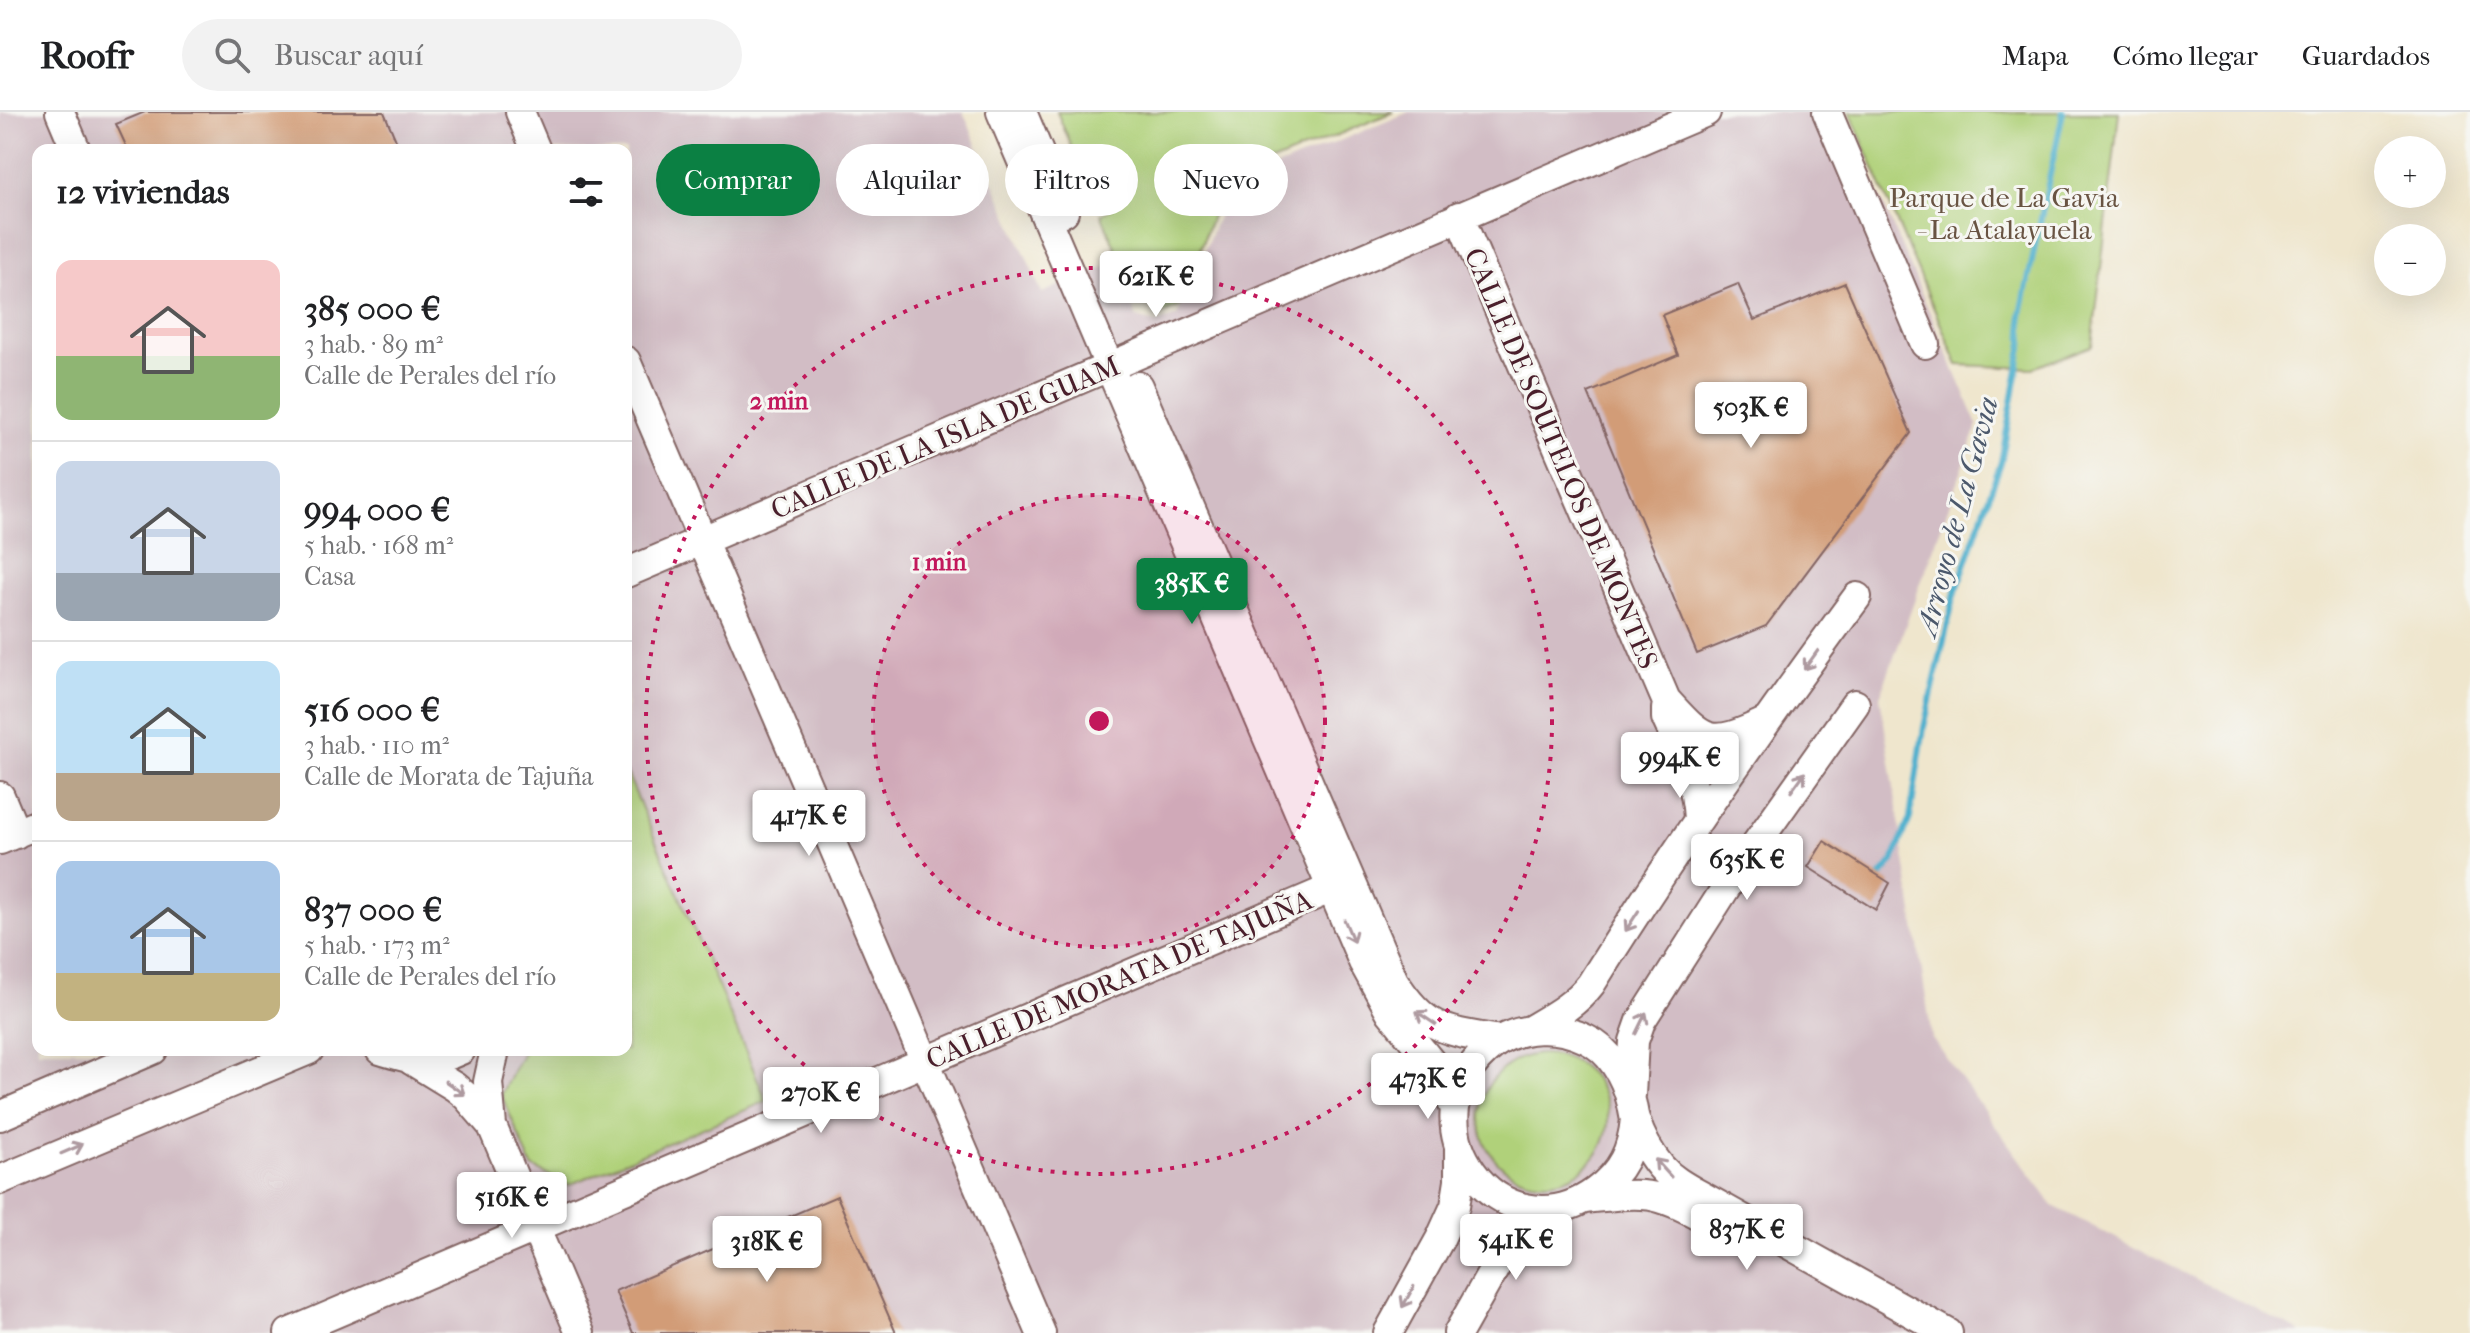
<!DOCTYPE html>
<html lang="es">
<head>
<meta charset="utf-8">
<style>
	:root { --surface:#fff; --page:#f2f2f2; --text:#202124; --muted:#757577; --line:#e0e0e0; --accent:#0b8043 }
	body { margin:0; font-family:"IM FELL French Canon",serif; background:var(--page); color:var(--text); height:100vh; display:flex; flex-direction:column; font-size:30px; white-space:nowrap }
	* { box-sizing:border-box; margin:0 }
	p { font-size:26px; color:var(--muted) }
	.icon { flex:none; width:44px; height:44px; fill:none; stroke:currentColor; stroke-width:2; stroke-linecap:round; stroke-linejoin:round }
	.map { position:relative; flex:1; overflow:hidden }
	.side { position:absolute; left:32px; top:32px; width:600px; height:912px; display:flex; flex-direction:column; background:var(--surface); border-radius:16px; box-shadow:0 8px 32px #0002 }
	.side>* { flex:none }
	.top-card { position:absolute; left:656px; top:32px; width:760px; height:72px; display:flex; gap:16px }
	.tools { position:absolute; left:2374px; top:24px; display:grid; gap:16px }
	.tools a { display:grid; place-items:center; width:72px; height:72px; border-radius:50%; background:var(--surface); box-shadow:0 8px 32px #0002; font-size:40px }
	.price { position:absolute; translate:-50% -68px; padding:0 18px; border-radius:8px; background:#fff; color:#222; font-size:26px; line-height:52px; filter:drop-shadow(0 2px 4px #0008) }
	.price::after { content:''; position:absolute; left:50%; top:48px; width:24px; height:18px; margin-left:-12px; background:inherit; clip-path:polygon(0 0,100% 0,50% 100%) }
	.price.active { background:var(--accent); color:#fff }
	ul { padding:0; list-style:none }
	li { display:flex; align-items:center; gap:24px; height:200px; padding:0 24px }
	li+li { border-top:2px solid var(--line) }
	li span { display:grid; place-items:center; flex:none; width:224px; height:160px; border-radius:16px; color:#555 }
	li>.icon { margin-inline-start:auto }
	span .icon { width:96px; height:96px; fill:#fffc; stroke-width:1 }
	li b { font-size:34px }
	h2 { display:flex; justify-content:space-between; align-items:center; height:96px; padding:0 24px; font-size:34px }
	.tag { padding:0 28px; border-radius:36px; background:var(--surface); box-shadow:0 8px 32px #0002; font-size:28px; line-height:72px }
	.tag.active { background:var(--accent); color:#fff }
	header { display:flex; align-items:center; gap:48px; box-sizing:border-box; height:112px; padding:0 40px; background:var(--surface); border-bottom:2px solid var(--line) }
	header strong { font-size:38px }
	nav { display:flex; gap:44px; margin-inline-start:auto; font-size:28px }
	.search { width:560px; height:72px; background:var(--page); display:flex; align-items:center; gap:20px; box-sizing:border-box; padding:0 28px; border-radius:44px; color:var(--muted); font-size:30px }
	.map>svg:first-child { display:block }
	.industrial { fill:#d2bdc5; fill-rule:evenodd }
	.green { fill:#b0d17a; stroke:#7d7852; stroke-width:2 }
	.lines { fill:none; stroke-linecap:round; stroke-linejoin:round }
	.stream { stroke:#4fb0ce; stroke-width:6 }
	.building { fill:#d29c77 }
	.minor-casing { stroke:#846564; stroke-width:32 }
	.minor { stroke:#fff; stroke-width:28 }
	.oneway { stroke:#ae9aa0 }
	.ring { fill:none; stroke:#c2185b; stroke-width:4; stroke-dasharray:4 8 }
	.labels { text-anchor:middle; stroke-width:6; stroke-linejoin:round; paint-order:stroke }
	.park-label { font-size:28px; fill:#695443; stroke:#f6f6f2 }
	.street-label { font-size:28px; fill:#4a1f2b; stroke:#f6f6f2 }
	.water-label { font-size:30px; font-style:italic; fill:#4c596c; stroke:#f6f6f2 }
	.centre { fill:#c2185b; stroke:#f6f6f2; stroke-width:4 }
	.ring-label { font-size:24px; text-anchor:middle; font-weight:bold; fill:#c2185b; stroke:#f6f6f2; stroke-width:6; stroke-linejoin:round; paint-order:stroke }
</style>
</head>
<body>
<header>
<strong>Roofr</strong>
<div class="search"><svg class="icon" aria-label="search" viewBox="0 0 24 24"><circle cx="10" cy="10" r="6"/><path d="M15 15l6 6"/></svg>Buscar aquí</div>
<nav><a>Mapa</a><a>Cómo llegar</a><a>Guardados</a></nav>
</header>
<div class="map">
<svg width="2470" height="1221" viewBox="0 0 2470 1221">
	<rect width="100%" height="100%" fill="#f6f6f2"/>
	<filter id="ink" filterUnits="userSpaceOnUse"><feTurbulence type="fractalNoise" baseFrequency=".0125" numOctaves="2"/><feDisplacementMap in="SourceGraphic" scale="16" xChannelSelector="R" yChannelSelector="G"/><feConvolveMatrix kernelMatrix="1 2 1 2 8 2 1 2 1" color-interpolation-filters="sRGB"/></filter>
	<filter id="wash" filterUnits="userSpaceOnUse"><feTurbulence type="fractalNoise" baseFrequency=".006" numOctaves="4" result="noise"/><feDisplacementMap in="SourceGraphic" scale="32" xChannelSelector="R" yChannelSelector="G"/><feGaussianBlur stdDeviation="1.8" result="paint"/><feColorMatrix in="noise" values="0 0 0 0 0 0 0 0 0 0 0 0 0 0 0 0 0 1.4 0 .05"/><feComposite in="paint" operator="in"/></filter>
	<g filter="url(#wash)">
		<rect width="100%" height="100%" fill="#efe6cd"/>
		<path class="industrial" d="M0 0H963L1042 181 1115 150 1137 206 1156 211 1177 204 1231 74 1409 0H1844L1978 313 1880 584 1932 926 2053 1094 2302 1221H0ZM38 38H626V938H38Z"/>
		<path class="green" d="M1057 0H1393L1224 70 1180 194 1160 203 1153 189 1148 191 1144 182 1139 184 1128 158 1125 159 1101 102 1113 96 1105 76 1091 81Z
			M1850 0H2119L2092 234 2033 256 1958 253Z
			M626 659 767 989 569 1073 532 1055 501 982 524 938H626Z
			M1480 1006a64 64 0 1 1 128 0a64 64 0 1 1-128 0Z"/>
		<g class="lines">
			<path class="stream" d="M1880 765 1893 749 1910 706 1924 615 1954 485 2001 350 2023 230 2021 202 2063 0"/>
		</g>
		<g id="blocks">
			<path class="building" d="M145 0H384L400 38H128L116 12Z
				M1845 171 1911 321 1766 514 1697 542 1588 281 1678 243 1662 203 1738 172 1754 208Z
				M1824 729 1890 771 1876 798 1808 755Z
				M837 1084 896 1221H633L615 1179Z"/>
		</g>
	</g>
	<g filter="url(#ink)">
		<use href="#blocks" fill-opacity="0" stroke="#846564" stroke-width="2"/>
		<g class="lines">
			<defs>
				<path id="minor" d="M60 0 76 38
					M520 0 536 38
					M1001 0 1363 850 1391 901 1440 961 1454 995
					M1022 0 1064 100
					M1827 0 1925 232
					M1459 104 1666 588C1705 631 1710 636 1765 610
					M626 249 1041 1221
					M1138 274 1394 869C1426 919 1445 919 1500 928
					M626 461 1706 0
					M1666 597V606C1682 641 1696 668 1698 707
					M0 684 16 722
					M0 728 38 712
					M1530 918C1552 905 1575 893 1591 872 1674 739 1764 611 1857 485
					M380 938C411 948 430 953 461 938
					M495 938 488 970 492 1014 580 1221
					M411 948 455 975 467 985 492 1014
					M1631 983 1634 929 1641 909 1734 763 1855 592
					M0 1004 153 938
					M1635 1007C1632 1038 1622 1060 1596 1079 1501 1149 1396 1008 1493 933 1519 913 1558 913 1586 927 1610 938 1625 964 1631 989 1633 995 1633 1001 1635 1007 1640 1023 1650 1042 1661 1055 1671 1067 1686 1075 1700 1083L1948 1221
					M0 1068 309 938
					M1585 1087C1641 1081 1652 1077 1702 1105
					M289 1221 1332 776
					M1388 1221 1440 1127 1455 1094 1459 1069V1036
					M1458 1221 1501 1145 1524 1119 1552 1098"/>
			</defs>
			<use href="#minor" class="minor-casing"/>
			<use href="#minor" class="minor"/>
		</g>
		<defs><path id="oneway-shaft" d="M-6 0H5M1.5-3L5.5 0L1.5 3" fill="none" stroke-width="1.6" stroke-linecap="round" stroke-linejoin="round" transform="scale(2)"/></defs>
		<g class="oneway">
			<use href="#oneway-shaft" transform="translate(1811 548) rotate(126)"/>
			<use href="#oneway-shaft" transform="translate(1798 670) rotate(-54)"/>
			<use href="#oneway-shaft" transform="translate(1632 809) rotate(123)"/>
			<use href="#oneway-shaft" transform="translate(1349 819) rotate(67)"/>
			<use href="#oneway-shaft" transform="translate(1426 906) rotate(-146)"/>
			<use href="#oneway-shaft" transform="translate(1641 911) rotate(-64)"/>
			<use href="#oneway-shaft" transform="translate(455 976) rotate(35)"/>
			<use href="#oneway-shaft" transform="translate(72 1037) rotate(-23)"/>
			<use href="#oneway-shaft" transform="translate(1663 1056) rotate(-132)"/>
			<use href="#oneway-shaft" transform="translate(1408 1185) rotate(119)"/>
		</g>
	</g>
	<circle cx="1099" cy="609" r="226" fill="#c2185b" fill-opacity=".12"/>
	<g class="ring">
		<circle cx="1099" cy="609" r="226"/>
		<circle cx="1099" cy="609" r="453"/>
	</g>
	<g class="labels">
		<g class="park-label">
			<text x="2004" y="95">Parque de La Gavia<tspan x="2004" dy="32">- La Atalayuela</tspan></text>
		</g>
		<g class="street-label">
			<text transform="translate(945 325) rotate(-23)" y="10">CALLE DE LA ISLA DE GUAM</text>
			<text transform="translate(1562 346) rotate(67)" y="10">CALLE DE SOUTELOS DE MONTES</text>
			<text transform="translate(1119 867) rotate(-23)" y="10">CALLE DE MORATA DE TAJUÑA</text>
		</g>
		<g class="water-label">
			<text transform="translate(1957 404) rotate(-75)" y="10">Arroyo de La Gavia</text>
		</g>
	</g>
	<circle cx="1099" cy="609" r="12" class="centre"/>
	<g class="ring-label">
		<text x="779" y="297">2 min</text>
		<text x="939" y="458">1 min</text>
	</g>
</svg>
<div class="tools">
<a>+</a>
<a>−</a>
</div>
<b class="price" style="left:1156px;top:207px">621K €</b>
<b class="price" style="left:1751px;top:338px">503K €</b>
<b class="price active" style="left:1192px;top:514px">385K €</b>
<b class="price" style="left:1680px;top:688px">994K €</b>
<b class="price" style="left:809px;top:746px">417K €</b>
<b class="price" style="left:1747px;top:790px">635K €</b>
<b class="price" style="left:1428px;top:1009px">473K €</b>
<b class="price" style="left:821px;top:1023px">270K €</b>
<b class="price" style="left:512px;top:1128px">516K €</b>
<b class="price" style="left:1747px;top:1160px">837K €</b>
<b class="price" style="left:1516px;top:1170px">541K €</b>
<b class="price" style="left:767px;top:1172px">318K €</b>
<div class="top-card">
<a class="tag active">Comprar</a>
<a class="tag">Alquilar</a>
<a class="tag">Filtros</a>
<a class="tag">Nuevo</a>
</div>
<section class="side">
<h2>12 viviendas<svg class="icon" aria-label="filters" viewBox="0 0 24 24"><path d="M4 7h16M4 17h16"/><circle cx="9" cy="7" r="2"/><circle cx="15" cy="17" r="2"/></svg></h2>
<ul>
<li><span style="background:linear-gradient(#f6c9c9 60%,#8fb573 0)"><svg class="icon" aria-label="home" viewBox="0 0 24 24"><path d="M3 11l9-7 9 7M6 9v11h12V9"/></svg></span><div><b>385 000 €</b><p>3 hab. · 89 m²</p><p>Calle de Perales del río</p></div></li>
<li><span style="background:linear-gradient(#c9d6e8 70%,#9aa5b1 0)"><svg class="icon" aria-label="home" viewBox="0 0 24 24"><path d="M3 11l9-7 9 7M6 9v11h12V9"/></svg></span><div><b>994 000 €</b><p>5 hab. · 168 m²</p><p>Casa</p></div></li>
<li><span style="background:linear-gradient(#bfe0f5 70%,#b9a48a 0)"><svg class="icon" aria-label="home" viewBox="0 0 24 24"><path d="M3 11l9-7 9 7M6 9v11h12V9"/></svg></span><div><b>516 000 €</b><p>3 hab. · 110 m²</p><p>Calle de Morata de Tajuña</p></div></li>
<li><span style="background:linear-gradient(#a9c7e8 70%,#c2b280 0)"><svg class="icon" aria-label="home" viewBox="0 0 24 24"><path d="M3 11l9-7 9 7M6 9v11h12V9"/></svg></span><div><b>837 000 €</b><p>5 hab. · 173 m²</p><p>Calle de Perales del río</p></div></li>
</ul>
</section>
</div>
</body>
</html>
